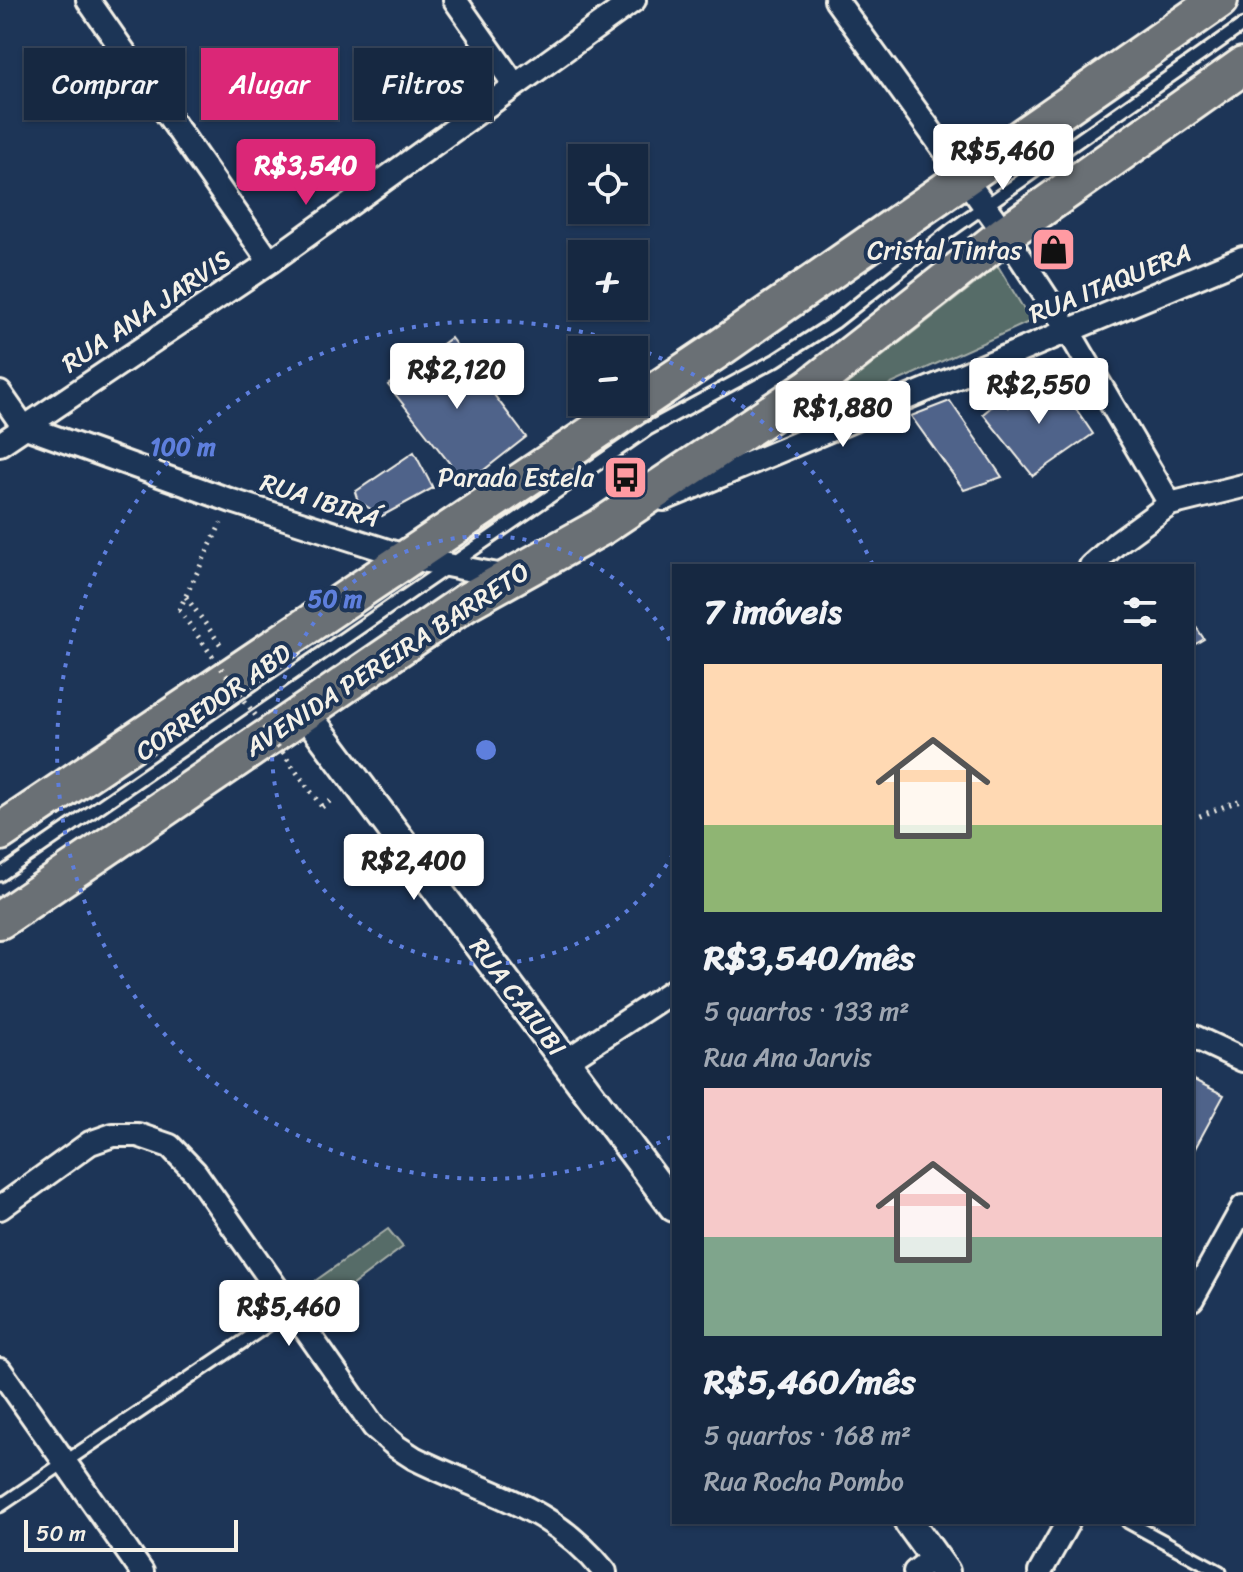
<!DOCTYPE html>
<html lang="pt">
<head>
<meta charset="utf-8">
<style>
	:root { --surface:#162841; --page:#1f3048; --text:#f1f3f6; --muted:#9ea6b1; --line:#35445a; --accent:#db2777 }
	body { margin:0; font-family:Sriracha,sans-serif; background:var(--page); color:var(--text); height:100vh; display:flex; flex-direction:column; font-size:30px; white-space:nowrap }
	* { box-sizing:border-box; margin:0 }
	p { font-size:26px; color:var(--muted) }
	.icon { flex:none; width:44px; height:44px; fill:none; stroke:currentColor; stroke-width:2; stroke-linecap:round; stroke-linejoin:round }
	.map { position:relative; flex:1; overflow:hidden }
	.panel { position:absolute; left:672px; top:564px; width:522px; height:960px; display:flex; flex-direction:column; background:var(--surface); border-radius:0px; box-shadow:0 2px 6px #0004,0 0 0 2px var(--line) }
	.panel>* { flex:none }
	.banner { position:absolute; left:24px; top:48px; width:528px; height:72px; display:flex; gap:16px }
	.tools { position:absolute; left:568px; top:144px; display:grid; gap:16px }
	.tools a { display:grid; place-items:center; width:80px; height:80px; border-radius:0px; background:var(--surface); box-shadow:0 2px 6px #0004,0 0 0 2px var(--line); font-size:40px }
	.scale { position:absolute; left:24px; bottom:20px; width:214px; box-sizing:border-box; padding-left:8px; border:4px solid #f4f1e8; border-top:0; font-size:22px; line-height:28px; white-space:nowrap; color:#f4f1e8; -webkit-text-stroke:6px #1d3557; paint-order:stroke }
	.price { position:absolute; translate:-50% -68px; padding:0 18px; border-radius:8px; background:#fff; color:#222; font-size:26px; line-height:52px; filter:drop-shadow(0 2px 4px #0008) }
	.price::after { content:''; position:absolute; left:50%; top:48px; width:24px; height:18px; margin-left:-12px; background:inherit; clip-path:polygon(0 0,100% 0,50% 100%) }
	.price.selected { background:var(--accent); color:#fff }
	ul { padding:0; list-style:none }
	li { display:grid; align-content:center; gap:16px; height:424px; padding:0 32px }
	li span { display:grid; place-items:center; height:248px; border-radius:0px; color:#555 }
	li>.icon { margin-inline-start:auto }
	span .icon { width:144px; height:144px; fill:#fffc; stroke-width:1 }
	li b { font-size:34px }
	h2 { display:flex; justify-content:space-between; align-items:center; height:96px; padding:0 32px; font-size:34px }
	.chip { padding:0 28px; border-radius:0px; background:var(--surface); box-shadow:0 2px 6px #0004,0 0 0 2px var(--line); font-size:28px; line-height:72px }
	.chip.selected { background:var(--accent); color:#fff }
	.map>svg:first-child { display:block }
	.green { fill:#576c67; stroke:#a6aea8; stroke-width:2 }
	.building { fill:#50638a; stroke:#f4f1e8; stroke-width:2 }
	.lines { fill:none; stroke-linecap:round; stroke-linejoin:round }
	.service-casing { stroke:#f4f1e8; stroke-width:17 }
	.minor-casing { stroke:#f4f1e8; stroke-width:28 }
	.tertiary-casing { stroke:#f4f1e8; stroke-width:34 }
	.primary-casing { stroke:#f4f1e8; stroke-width:42 }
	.path { stroke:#f4f1e8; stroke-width:5; stroke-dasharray:2 6; stroke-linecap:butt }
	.service { stroke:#1d3557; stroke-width:11 }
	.minor { stroke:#1d3557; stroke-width:22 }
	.tertiary { stroke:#1d3557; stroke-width:28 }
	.primary { stroke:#6b6f75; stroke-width:36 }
	.path-bridge { stroke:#f4f1e8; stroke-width:5; stroke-dasharray:2 6; stroke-linecap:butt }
	.ring { fill:none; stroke:#5e7fdd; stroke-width:4; stroke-dasharray:4 8 }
	.labels { text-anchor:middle; stroke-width:8; stroke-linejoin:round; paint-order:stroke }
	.poi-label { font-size:26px; fill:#f4f1e8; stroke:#1d3557; text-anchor:end }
	.street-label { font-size:26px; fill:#f4f1e8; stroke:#1d3557 }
	.centre { fill:#5e7fdd; stroke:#1d3557; stroke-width:4 }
	.ring-label { font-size:24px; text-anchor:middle; font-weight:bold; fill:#5e7fdd; stroke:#1d3557; stroke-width:8; stroke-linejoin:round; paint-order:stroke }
</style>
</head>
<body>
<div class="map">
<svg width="1243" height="1572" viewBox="0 0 1243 1572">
	<rect width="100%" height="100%" fill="#1d3557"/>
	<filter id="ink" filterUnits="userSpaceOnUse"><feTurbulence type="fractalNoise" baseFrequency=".0125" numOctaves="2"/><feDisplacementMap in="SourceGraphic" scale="16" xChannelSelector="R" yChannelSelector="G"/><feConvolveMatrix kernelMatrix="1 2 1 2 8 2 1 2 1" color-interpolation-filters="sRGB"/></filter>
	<g filter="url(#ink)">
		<path class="green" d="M998 266 1031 321 787 431Z
			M388 1229 403 1247 323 1307 308 1286Z"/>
		<path class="building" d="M451 338 526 437 466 484 388 385Z
			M1055 378 1093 434 1033 476 983 414 1003 397 1009 407 1027 388 1033 397Z
			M950 401 1002 477 964 490 911 416Z
			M414 452 433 488 382 516 358 501 355 492Z
			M1192 621 1204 639 1192 646Z
			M1192 1079 1224 1095 1192 1154Z"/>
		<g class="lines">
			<defs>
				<path id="service" d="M0 875 648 429 776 360 835 322 951 230 1243 25
					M0 1506 290 1310
					M1128 1522 1220 1572"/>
				<path id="minor" d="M88 0 270 262
					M455 0 514 84
					M836 0 1005 234 1068 330 1170 504
					M0 393 23 426 232 501 407 557 507 577
					M0 444 270 262 634 0
					M664 499 1243 258
					M1091 566 1118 542 1170 504 1243 486
					M1192 1036 1243 1060
					M566 1061 674 990
					M0 1208 90 1143 113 1135H138L170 1146 195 1172 374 1427 397 1447 414 1458C488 1495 549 1503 605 1572
					M1192 1299 1243 1207
					M0 1370 142 1572
					M915 1572 934 1557
					M1040 1572 1068 1522"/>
				<path id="tertiary" d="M304 711 674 1207
					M909 1522 945 1572"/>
				<path id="primary" d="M0 832 717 350 1219 0
					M0 920 466 602 601 527 810 387 1005 234 1243 66"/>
			</defs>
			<use href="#service" class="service-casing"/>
			<use href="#minor" class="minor-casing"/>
			<use href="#tertiary" class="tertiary-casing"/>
			<use href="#primary" class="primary-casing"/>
			<path class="path" d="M186 597 223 648
				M179 610 221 523
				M322 807 334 798
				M1192 819 1243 799"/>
			<use href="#service" class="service"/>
			<use href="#minor" class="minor"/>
			<use href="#tertiary" class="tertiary"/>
			<use href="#primary" class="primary"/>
			<path class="path-bridge" d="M179 610 322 807"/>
		</g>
	</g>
	<g class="ring">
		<path d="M673 854A214 214 0 1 1 673 646"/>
		<path d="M671 1137A429 429 0 1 1 873 565"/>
	</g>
	<defs>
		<symbol id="shop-square" viewBox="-11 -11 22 22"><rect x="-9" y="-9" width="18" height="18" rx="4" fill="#ff9aa2" stroke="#1d3557"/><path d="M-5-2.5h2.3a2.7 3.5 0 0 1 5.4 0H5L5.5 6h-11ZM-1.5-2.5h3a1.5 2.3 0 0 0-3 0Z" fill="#111"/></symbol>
		<symbol id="bus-square" viewBox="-11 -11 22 22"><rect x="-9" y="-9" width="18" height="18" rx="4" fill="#ff9aa2" stroke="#1d3557"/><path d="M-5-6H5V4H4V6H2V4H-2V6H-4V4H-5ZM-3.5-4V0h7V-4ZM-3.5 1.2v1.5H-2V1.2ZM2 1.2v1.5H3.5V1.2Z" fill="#111"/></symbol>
	</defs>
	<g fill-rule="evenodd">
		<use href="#shop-square" x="1028" y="224" width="51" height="51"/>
		<use href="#bus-square" x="600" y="452" width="51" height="51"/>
	</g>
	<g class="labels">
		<g class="poi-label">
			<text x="1022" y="259">Cristal Tintas</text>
			<text x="594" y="486">Parada Estela</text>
		</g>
		<g class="street-label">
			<text transform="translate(1110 283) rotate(-22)" y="9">RUA ITAQUERA</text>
			<text transform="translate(146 311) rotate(-34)" y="9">RUA ANA JARVIS</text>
			<text transform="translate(320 500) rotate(18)" y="9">RUA IBIRÁ</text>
			<text transform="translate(387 659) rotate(-33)" y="9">AVENIDA PEREIRA BARRETO</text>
			<text transform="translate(213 702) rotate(-35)" y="9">CORREDOR ABD</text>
			<text transform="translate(518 997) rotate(53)" y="9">RUA CAIUBI</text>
		</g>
	</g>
	<circle cx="486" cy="750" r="12" class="centre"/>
	<g class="ring-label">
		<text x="183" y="455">100 m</text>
		<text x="335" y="607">50 m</text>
	</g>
</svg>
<div class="tools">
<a><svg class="icon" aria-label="locate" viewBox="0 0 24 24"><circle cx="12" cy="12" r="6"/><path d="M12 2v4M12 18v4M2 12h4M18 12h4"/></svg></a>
<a>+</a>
<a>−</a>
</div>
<div class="scale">50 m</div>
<b class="price" style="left:1003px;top:192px">R$5,460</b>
<b class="price selected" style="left:306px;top:207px">R$3,540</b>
<b class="price" style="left:457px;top:411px">R$2,120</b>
<b class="price" style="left:1039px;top:426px">R$2,550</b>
<b class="price" style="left:843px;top:449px">R$1,880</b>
<b class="price" style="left:414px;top:902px">R$2,400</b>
<b class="price" style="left:289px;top:1348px">R$5,460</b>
<div class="banner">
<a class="chip">Comprar</a>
<a class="chip selected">Alugar</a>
<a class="chip">Filtros</a>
</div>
<section class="panel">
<h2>7 imóveis<svg class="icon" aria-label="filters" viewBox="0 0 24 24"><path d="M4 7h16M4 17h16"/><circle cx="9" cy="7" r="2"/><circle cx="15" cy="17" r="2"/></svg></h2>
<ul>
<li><span style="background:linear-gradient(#ffd9b3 65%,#8fb573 0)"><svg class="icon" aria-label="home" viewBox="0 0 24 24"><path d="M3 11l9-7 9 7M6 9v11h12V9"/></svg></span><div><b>R$3,540/mês</b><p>5 quartos · 133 m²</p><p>Rua Ana Jarvis</p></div></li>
<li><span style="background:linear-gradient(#f6c9c9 60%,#7fa58c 0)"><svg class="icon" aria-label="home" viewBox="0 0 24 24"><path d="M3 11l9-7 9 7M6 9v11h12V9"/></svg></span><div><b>R$5,460/mês</b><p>5 quartos · 168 m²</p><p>Rua Rocha Pombo</p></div></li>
</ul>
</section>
</div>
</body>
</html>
